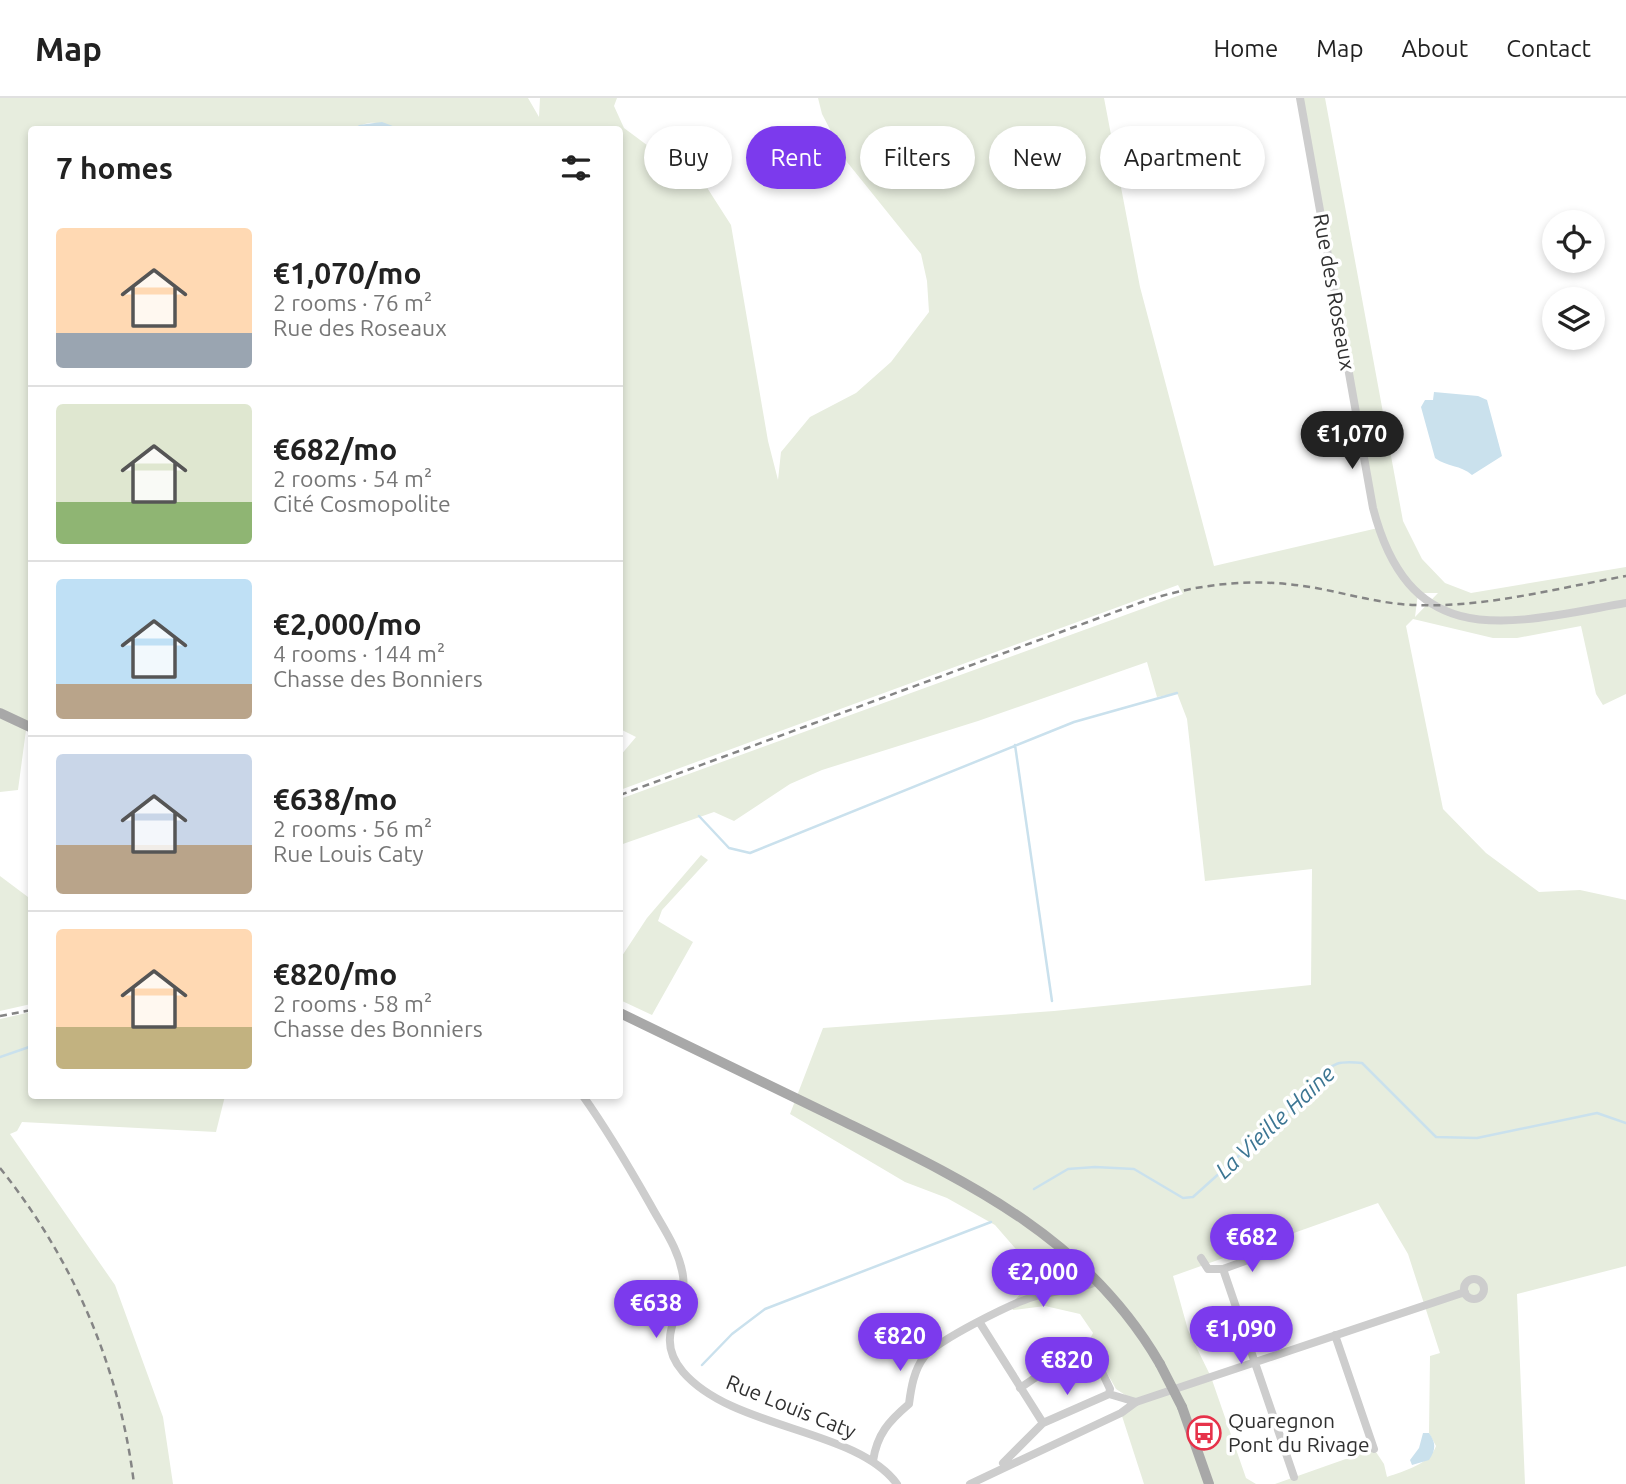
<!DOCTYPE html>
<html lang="en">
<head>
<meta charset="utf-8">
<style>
	:root { --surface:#fff; --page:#f6f6f6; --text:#222; --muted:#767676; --line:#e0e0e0; --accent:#7c3aed }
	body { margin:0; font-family:Ubuntu,sans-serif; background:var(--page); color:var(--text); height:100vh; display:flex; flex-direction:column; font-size:26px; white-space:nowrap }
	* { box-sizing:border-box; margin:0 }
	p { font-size:23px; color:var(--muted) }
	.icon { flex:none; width:38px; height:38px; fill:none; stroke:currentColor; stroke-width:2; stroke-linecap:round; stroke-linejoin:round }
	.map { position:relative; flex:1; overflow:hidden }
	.sheet { position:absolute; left:28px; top:28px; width:595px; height:973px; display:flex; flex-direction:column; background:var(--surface); border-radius:7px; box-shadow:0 4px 10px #0003 }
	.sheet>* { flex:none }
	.guide { position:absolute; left:644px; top:28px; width:665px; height:63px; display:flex; gap:14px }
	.fabs { position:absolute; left:1542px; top:112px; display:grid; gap:14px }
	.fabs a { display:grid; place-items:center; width:63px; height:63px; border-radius:50%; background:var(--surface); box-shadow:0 4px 10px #0003; font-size:35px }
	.price { position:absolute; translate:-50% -60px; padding:0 16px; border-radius:24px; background:var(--accent); color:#fff; font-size:23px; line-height:46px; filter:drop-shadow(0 2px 4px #0008) }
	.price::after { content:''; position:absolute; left:50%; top:42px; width:21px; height:16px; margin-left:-10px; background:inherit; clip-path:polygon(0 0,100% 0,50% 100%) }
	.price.active { background:#222; color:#fff }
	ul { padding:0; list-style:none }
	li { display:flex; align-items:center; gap:21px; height:175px; padding:0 28px }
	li+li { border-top:2px solid var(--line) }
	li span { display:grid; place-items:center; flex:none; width:196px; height:140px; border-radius:7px; color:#555 }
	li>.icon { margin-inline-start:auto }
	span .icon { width:84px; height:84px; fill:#fffc; stroke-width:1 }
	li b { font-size:30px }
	h2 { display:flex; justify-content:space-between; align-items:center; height:84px; padding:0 28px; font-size:30px }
	.tag { padding:0 24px; border-radius:32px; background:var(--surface); box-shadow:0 4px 10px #0003; font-size:24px; line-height:63px }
	.tag.active { background:var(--accent); color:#fff }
	header { display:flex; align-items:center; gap:42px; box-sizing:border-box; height:98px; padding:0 35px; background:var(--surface); border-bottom:2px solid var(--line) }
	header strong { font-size:33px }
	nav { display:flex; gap:38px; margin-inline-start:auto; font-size:24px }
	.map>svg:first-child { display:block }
	.green { fill:#e7edde; fill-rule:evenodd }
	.water { fill:#cae1ed }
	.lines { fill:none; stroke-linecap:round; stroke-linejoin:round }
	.stream { stroke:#cae1ed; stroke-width:2.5 }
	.minor { stroke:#cdcdcd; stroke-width:8 }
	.major { stroke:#a8a8a8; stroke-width:10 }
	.rail { stroke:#858585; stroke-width:2.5; stroke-dasharray:7 5; stroke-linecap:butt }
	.major-bridge { stroke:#a8a8a8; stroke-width:10 }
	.labels { text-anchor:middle; stroke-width:7; stroke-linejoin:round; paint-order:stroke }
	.street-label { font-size:21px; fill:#303030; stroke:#fff }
	.poi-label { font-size:21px; fill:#303030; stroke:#fff; text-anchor:start }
	.water-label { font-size:23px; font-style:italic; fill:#3c7693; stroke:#fff }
</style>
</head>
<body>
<header>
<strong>Map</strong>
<nav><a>Home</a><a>Map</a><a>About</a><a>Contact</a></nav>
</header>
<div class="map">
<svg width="1626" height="1386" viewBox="0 0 1626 1386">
	<rect width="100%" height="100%" fill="#fff"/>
	<path class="green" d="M0 0H528L539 19 540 0H617L614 8 624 30 667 62 697 74 731 127 768 343 778 382 781 354 810 319 856 295 891 264 929 214 927 183 921 156 847 64 822 16 818 0H1104L1140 189 1214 468 1378 430 1300 0H1325L1403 423 1422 461 1445 485 1471 495 1626 469V596L1603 607 1596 596 1581 528 1517 540H1493L1413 521 1406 528 1443 711 1486 755 1539 794 1580 792 1626 802V1168L1517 1196 1525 1386H1275L1374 1351 1384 1366 1387 1379C1404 1373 1430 1366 1436 1348L1429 1335 1430 1258 1440 1255 1408 1156 1378 1105 1173 1178 1188 1232 1211 1279 1246 1380 1256 1386H1144L1121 1315 1136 1304 1116 1291 1089 1243 1093 1235 1080 1216 1045 1208 1013 1212 1010 1207 1026 1190 1027 1164 995 1127 947 1100 905 1084 790 1016 823 930 1054 913 1311 887 1312 771 1205 783 1187 621 1177 595 1157 599 1147 564 978 623 822 672 790 686 734 723 714 714 620 747V701L1183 496 1178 487 620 692V658L636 639 620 631V32H401C387 26 368 19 354 32H32L31 625 0 610ZM1418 495H1438L1415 519Z
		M0 620 26 632 18 692 0 694Z
		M701 757 708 762 662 812 658 823 693 844 652 917 620 902V861L647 820Z
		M0 778 32 802 31 906 0 913Z
		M31 914 32 998H225L216 1034 22 1024 17 1033 10 1036 115 1187 163 1319 173 1386H0V921Z"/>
	<path class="water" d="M382 24 401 31H354L359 27Z
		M1434 294 1478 298 1487 302 1502 358 1472 377C1461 367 1447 369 1435 360L1421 309 1425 302H1433Z
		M1423 1335H1429C1436 1345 1436 1351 1429 1362L1412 1367 1410 1362 1419 1350Z"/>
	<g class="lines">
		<path class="stream" d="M1015 647 1052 903
			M699 718 729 750 750 755 1074 624 1177 595
			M0 959 32 948
			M1034 1091 1068 1071 1095 1069 1134 1071 1183 1100 1193 1099 1322 983C1328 963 1343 963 1362 965L1436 1039 1477 1040 1597 1015 1626 1025
			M702 1267 732 1236 765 1211 991 1124"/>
		<path class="minor" d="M1300 0 1373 410C1411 557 1511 525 1626 505
			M583 998C608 1033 629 1069 650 1106 663 1130 679 1151 683 1178 688 1212 651 1236 683 1274 733 1332 856 1330 897 1386
			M1201 1160 1208 1171H1223L1294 1379
			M1223 1171 1273 1153
			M1464 1191a10 10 0 1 1 20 0a10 10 0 1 1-20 0Z
			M980 1225 1043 1325
			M1335 1237 1374 1351
			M1109 1296 1136 1304
			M873 1363C877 1336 889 1323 909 1306 911 1290 914 1272 924 1259 938 1242 1010 1206 1033 1199 1054 1192 1075 1193 1096 1184
			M1003 1365 1043 1325 1109 1296 1110 1291 1088 1244 1020 1290
			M970 1386 1121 1315 1136 1304 1465 1194"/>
		<path class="major" d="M0 615 32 630
			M620 915C695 951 770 987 845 1024 970 1085 1087 1140 1160 1266
			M1182 1309 1209 1386"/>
		<path class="rail" d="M620 697 1142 504C1199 485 1256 479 1316 490 1349 496 1381 506 1415 507 1485 510 1557 490 1626 478
			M0 918 32 912
			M0 1070C73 1161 120 1270 134 1386"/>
		<path class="major-bridge" d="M1160 1266 1182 1309"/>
	</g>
	<defs>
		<symbol id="bus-ring" viewBox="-11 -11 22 22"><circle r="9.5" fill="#fff" stroke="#e6324a" stroke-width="1.5"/><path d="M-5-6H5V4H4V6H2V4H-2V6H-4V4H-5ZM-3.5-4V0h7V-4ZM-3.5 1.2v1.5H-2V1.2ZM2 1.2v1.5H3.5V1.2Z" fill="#e6324a"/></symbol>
	</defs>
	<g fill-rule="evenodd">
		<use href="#bus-ring" x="1185" y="1316" width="38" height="38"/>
	</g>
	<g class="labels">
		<g class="street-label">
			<text transform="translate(1334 194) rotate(80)" y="7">Rue des Roseaux</text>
			<text transform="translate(791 1309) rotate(22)" y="7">Rue Louis Caty</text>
		</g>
		<g class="poi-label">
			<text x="1228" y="1330">Quaregnon<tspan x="1228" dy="24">Pont du Rivage</tspan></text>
		</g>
		<g class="water-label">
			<text transform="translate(1275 1024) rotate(-43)" y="8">La Vieille Haine</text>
		</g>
	</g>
</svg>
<div class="fabs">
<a><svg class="icon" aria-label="locate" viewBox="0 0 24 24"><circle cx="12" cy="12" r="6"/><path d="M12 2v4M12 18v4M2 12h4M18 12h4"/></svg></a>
<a><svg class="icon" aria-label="layers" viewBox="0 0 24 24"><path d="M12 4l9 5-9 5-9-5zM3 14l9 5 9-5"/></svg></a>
</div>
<b class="price active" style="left:1352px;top:373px">€1,070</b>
<b class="price" style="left:1252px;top:1176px">€682</b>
<b class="price" style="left:1043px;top:1211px">€2,000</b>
<b class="price" style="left:656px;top:1242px">€638</b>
<b class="price" style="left:1241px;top:1268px">€1,090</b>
<b class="price" style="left:900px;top:1275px">€820</b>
<b class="price" style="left:1067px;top:1299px">€820</b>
<div class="guide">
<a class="tag">Buy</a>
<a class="tag active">Rent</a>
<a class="tag">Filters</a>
<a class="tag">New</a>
<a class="tag">Apartment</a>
</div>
<section class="sheet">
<h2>7 homes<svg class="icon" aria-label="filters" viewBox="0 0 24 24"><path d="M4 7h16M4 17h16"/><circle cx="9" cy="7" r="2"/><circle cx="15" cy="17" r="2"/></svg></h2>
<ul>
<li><span style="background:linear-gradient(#ffd9b3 75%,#9aa5b1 0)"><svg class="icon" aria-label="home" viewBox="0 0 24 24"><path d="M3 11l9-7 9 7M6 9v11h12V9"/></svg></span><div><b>€1,070/mo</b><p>2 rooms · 76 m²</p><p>Rue des Roseaux</p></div></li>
<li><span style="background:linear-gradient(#dfe7d0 70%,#8fb573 0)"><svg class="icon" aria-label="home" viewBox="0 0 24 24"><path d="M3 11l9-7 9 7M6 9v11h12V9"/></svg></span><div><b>€682/mo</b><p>2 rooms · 54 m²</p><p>Cité Cosmopolite</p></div></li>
<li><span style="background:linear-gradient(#bfe0f5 75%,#b9a48a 0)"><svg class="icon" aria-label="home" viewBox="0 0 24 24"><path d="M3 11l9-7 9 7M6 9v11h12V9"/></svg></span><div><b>€2,000/mo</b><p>4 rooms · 144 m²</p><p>Chasse des Bonniers</p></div></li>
<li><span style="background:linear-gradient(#c9d6e8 65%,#b9a48a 0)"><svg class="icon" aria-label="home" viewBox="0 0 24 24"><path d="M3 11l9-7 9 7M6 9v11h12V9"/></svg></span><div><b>€638/mo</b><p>2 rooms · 56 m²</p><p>Rue Louis Caty</p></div></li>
<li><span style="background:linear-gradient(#ffd9b3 70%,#c2b280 0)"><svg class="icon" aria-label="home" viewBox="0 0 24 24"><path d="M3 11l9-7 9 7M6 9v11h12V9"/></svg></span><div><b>€820/mo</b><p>2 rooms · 58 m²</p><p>Chasse des Bonniers</p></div></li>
</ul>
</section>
</div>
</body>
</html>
